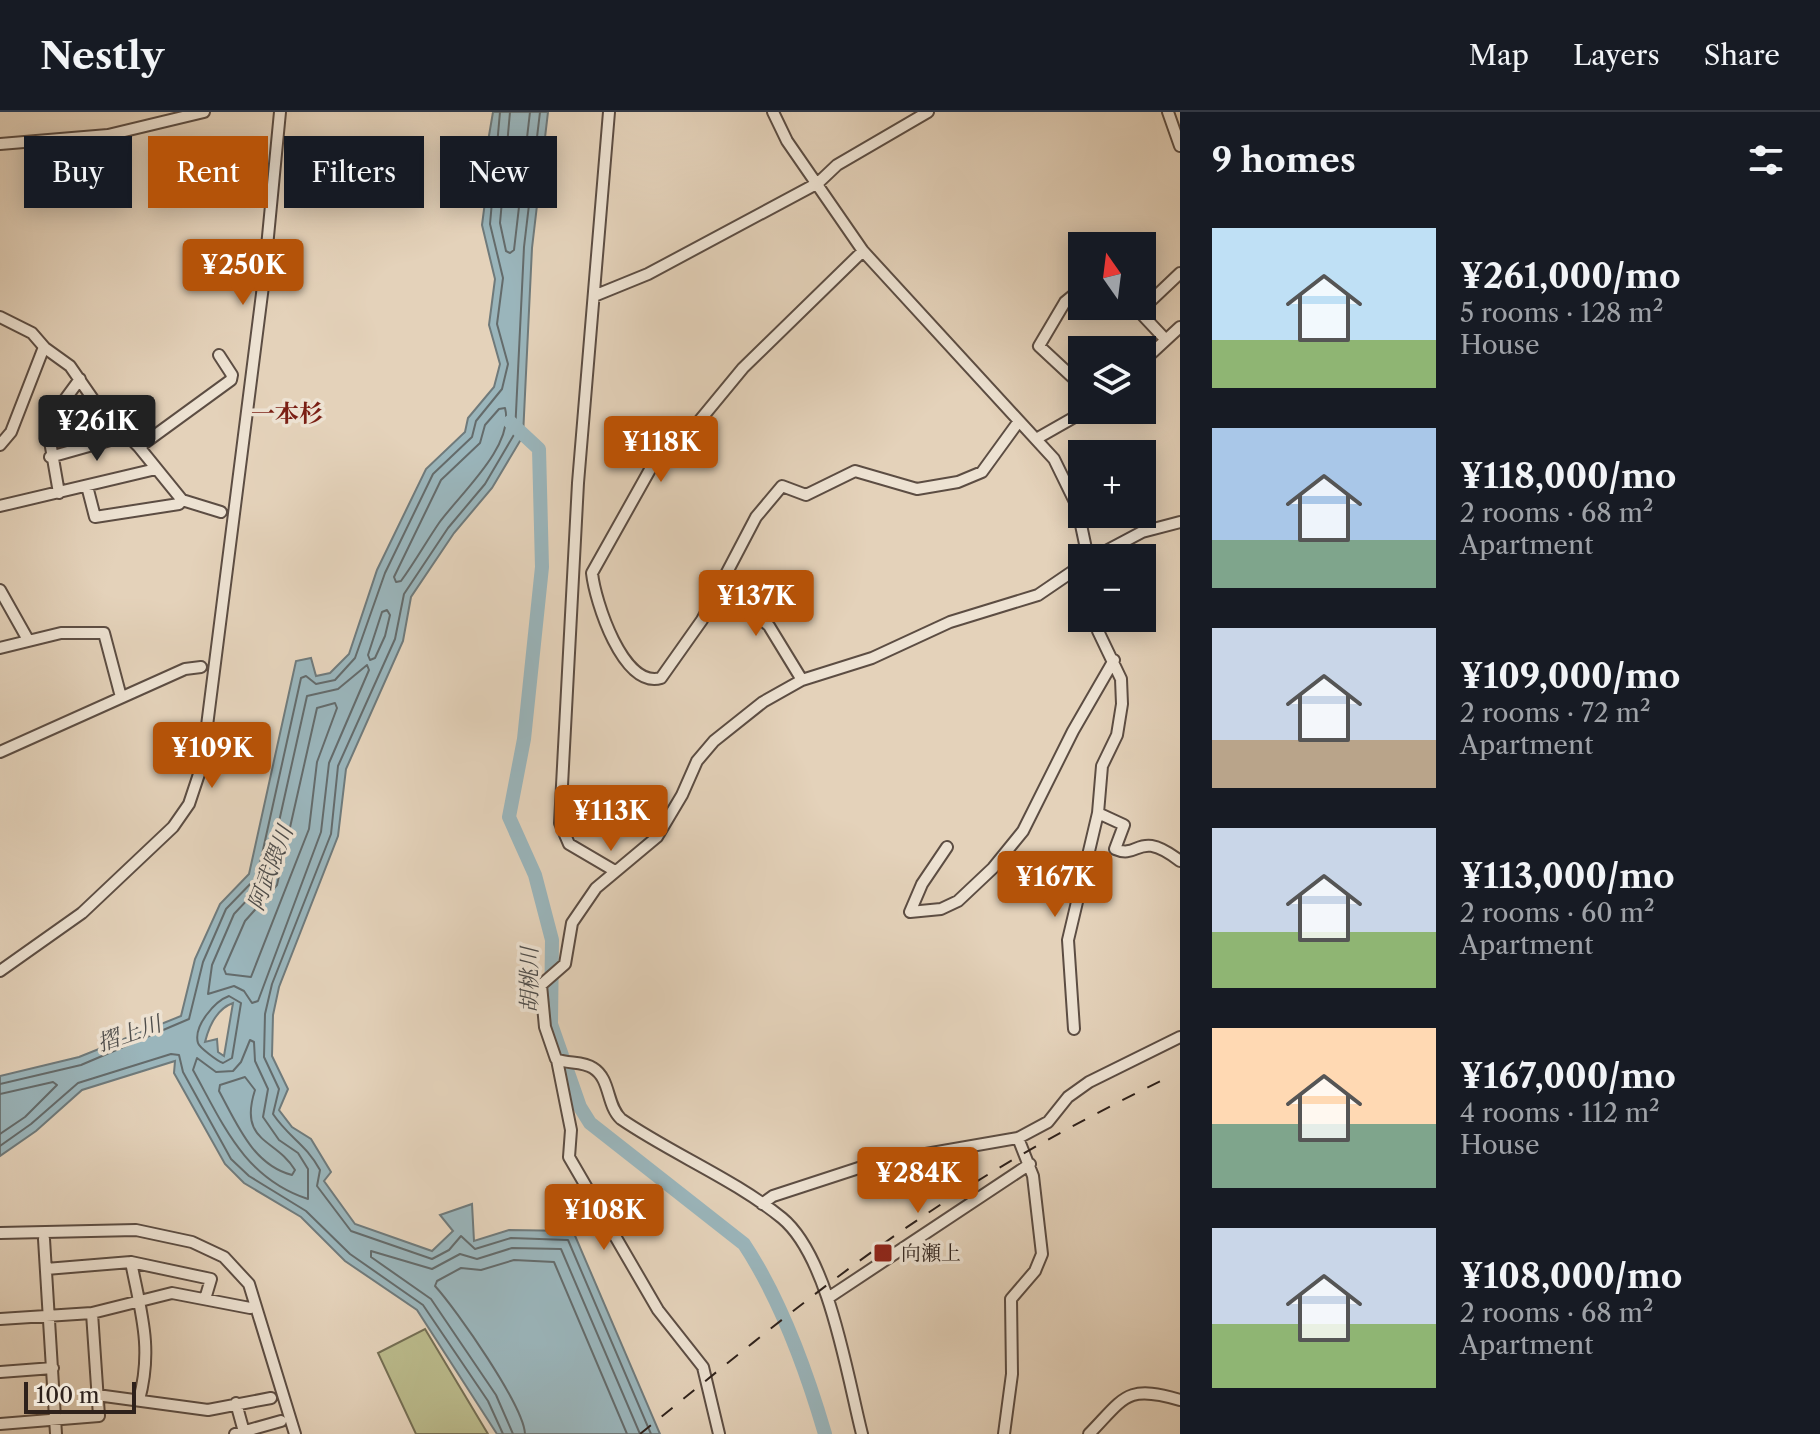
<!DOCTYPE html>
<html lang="en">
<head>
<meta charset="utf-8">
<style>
	:root { --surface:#171b24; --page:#242831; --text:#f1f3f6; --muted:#9ea1a6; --line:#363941; --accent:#b45309 }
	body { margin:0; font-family:"Libre Caslon Text","Noto Serif JP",serif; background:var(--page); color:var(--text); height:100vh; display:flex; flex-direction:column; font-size:30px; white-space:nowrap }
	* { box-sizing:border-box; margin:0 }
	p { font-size:26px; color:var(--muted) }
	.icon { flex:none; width:44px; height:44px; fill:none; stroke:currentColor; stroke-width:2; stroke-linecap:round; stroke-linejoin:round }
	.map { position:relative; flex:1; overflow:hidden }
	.drawer { display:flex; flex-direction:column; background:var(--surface); width:640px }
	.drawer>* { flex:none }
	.banner { position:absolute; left:24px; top:24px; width:760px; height:72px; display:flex; gap:16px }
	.needle { width:52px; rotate:346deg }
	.controls { position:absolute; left:1068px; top:120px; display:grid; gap:16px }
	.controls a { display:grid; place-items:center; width:88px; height:88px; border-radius:0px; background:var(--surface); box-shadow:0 4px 20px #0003; font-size:40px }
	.scale { position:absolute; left:24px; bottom:20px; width:112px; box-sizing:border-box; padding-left:8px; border:4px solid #2e211b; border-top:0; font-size:22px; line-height:28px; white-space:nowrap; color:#2e211b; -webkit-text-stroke:6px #ede2d2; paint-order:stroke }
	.price { position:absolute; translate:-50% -68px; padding:0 18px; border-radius:8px; background:var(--accent); color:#fff; font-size:26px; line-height:52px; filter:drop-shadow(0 2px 4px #0008) }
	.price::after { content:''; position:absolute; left:50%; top:48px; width:24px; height:18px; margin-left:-12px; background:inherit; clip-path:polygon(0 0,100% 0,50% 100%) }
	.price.selected { background:#222; color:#fff }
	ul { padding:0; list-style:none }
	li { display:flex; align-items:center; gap:24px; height:200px; padding:0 32px }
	li span { display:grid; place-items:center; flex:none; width:224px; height:160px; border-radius:0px; color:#555 }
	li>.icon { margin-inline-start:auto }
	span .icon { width:96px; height:96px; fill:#fffc; stroke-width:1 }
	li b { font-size:34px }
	h2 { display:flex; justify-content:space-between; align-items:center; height:96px; padding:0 32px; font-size:34px }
	.tag { padding:0 28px; border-radius:0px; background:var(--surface); box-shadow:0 4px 20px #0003; font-size:28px; line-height:72px }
	.tag.selected { background:var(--accent); color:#fff }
	header { display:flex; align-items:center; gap:48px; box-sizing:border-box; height:112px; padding:0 40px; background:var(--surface); border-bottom:2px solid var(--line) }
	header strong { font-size:38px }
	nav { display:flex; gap:44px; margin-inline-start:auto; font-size:28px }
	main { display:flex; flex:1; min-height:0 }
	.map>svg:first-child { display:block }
	.green { fill:#baba8b; stroke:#746e53; stroke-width:2 }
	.water { fill:#9ab5bb; stroke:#6f7a7b; stroke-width:2; fill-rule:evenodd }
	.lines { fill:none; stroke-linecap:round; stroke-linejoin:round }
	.shore { stroke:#646b6b; stroke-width:2 }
	.river { stroke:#9ab5bb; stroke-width:14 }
	.minor-casing { stroke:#5c4d43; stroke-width:14 }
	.minor { stroke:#ede2d2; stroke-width:10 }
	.rail { stroke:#2e211b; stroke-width:2; stroke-dasharray:14 14; stroke-linecap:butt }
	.poi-dot { fill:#8f2418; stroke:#ede2d2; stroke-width:3 }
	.labels { text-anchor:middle; stroke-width:7; stroke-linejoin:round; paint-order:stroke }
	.poi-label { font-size:20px; fill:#2e211b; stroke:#ede2d2; text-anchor:start }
	.water-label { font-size:22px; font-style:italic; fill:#4e4d4b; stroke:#ede2d2 }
	.quarter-label { font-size:24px; font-weight:bold; fill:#7a1f14; stroke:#ede2d2 }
</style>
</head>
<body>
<header>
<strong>Nestly</strong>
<nav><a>Map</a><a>Layers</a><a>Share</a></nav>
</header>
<main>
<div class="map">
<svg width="1180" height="1322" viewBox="0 0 1180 1322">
	<rect width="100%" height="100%" fill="#e4d2ba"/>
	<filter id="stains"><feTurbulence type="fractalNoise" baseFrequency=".0025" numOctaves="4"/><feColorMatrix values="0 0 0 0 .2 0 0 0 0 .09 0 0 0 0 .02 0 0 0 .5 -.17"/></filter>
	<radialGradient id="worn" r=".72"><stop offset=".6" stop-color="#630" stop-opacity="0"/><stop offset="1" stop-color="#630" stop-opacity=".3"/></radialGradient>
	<path class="green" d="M425 1217 488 1322H416L378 1241Z"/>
	<path class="water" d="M493 0H548L532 136 523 324 492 376 454 421 411 485 403 529 346 657 338 724 279 875 273 903 272 944 288 977 279 998 292 1015 311 1027 331 1060 324 1069 355 1112 432 1139 453 1119 440 1103 472 1092 474 1129 509 1118 573 1119 660 1322H497L417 1198 345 1149 301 1105 244 1071 225 1052 174 961 175 949 82 978 36 1019 0 1044V964L79 945 181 904 195 847 220 792 249 762 296 549 311 546 316 564 330 561 349 542 377 458 426 357 465 320 468 306 494 275 500 252 489 213 495 167 482 113 489 59 485 47ZM233 891 224 944 218 940 217 927 205 930C209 914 216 897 233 891Z"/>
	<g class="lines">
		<path class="shore" d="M510 0 500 111 506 139 510 141 514 138 530 0
			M540 0 524 135 515 321 485 372 448 416 404 482 395 527 338 654 331 722 272 872 265 902 264 945 279 977 273 1002C289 1026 305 1031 320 1058L317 1074 351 1119 432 1147 449 1138 461 1124 475 1137 511 1126 568 1128 651 1322
			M505 296C515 334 459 383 439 411 426 430 415 450 401 469L396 470 394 465 441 368 480 331 485 313 499 297Z
			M387 498 390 503 385 524 375 546 370 548 368 543 382 500Z
			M367 553 369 558 329 651 321 720 258 889 252 891 244 879 234 874 208 882 212 853 234 802 266 768 307 584 338 577Z
			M335 591 337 596 317 650 309 717 251 865 226 862 224 857 245 809 277 773 317 596Z
			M229 884 241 891 232 946 223 951C217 949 199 935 198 931 193 914 215 889 229 884Z
			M250 928 254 930 255 949 268 977 263 1005 279 1028 298 1041 308 1057V1087C244 1066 223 1012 193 958L197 946 216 960 233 959 241 950Z
			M245 965 255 978C238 1031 276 1026 295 1058L292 1063C253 1053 237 1012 219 979L220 973Z
			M0 972 81 953 189 907 203 850 226 797 257 765 301 566 306 564 316 572 335 568 355 546 385 461 433 362 472 325 476 309 502 277 508 252 497 212 503 166 490 112 500 0
			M0 982 53 970 57 973 25 1005 0 1022
			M0 1034 31 1012 78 971 171 942 179 943 183 960 231 1047 249 1064 306 1099 350 1142 423 1193 488 1289 503 1322
			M513 1322 496 1283 431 1187 371 1145V1139L432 1157 460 1142 477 1147 512 1136 561 1137 640 1322
			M525 1322C524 1294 456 1197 435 1174L437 1169 461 1156 481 1158 514 1148 554 1150 627 1322"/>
		<path class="river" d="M510 310 539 337 542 455 524 627 509 705 535 763 552 828 551 912 580 995 590 1011 744 1132C781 1188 806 1257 825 1322"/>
		<defs>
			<path id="minor" d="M609 0 578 371 560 711 569 732 615 759
				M773 0 787 29 863 139 1054 347 1077 394 1088 446
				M1168 0 1180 34
				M0 32 108 23 204 0
				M863 139 743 256 691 319 652 354 592 461C595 489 623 577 661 566L702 508 756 405 782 374 806 383 855 359 917 377 958 370 982 360 1019 309
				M1082 176 1065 190 1039 234 1082 274
				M594 184 648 162 818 71 837 53 928 0
				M1134 194 1165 227
				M1139 200 1180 161
				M0 205 32 221 45 236 70 254 95 290 139 335 182 388 179 392 95 405 87 374
				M1142 250 1180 215
				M1036 327 1087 298
				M0 333 11 320 44 235
				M139 335 231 268 232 263 219 243
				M50 345 128 323
				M59 381 47 312 80 267
				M182 388 221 400
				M0 394 156 357
				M1093 446 1142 420 1180 410
				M724 471 769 514 802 568
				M0 478 27 526
				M0 536 61 521H104L121 585
				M0 640 185 557 201 555
				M1098 701 1124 713 1115 737C1140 748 1137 716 1180 749
				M947 735 922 772 910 800 941 797 958 789 993 756 1023 719 1073 619 1114 548
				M0 859 82 801 173 715 189 692 202 653 264 166 280 0
				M1074 917 1068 828 1098 701 1102 654 1117 623 1122 592 1121 567 1098 519 1096 506
				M557 948 571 1018 569 1045 658 1198 703 1255 719 1322
				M762 1092 773 1084 874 1051 1018 1026 1048 1010 1068 985 1089 970 1180 925
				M0 1121 136 1118 192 1130 224 1145 249 1172 295 1322
				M44 1127 56 1322
				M131 1150C141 1201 153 1236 139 1288
				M46 1157 131 1150 211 1167 205 1187
				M828 1186 1030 1052
				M0 1207 92 1201 172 1181 250 1196
				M0 1260 53 1256
				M97 1283 208 1298 271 1286
				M236 1291 244 1320
				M0 1312 99 1304 92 1201
				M235 1322 281 1309
				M862 1322C847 1263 829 1145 782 1106 734 1067 672 1042 621 1007 606 993 611 967 593 956 583 949 567 952 556 947L545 915 541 873 565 852 572 811 596 776 657 725 682 683 697 649 714 629 763 590 802 568 872 546 950 510 1038 483 1082 453
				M1004 1322 1012 1262 1011 1187 1035 1159 1042 1142 1033 1064 1018 1026
				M1089 1322C1125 1285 1126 1272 1180 1288"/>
		</defs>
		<use href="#minor" class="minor-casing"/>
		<use href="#minor" class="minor"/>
		<path class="rail" d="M640 1322C733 1247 826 1169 925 1103 1003 1050 1085 1006 1169 965"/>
	</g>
	<rect class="poi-dot" x="873" y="1131" width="20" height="20" rx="4"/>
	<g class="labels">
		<g class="poi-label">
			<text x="901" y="1148">向瀬上</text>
		</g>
		<g class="water-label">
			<text transform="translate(270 756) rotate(-69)" y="8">阿武隈川</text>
			<text transform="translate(529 868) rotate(-90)" y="8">胡桃川</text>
			<text transform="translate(129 921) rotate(-19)" y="8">摺上川</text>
		</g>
		<g class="quarter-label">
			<text x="287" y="310">一本杉</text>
		</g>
	</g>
	<rect width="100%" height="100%" filter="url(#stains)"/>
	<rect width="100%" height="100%" fill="url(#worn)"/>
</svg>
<div class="controls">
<a><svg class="needle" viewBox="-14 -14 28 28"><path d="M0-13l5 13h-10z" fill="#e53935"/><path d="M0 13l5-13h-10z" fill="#9ea1a6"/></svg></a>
<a><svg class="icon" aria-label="layers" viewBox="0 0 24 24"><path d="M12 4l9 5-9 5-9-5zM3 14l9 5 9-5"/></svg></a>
<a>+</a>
<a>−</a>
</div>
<div class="scale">100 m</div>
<b class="price" style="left:243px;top:195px">¥250K</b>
<b class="price selected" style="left:97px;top:351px">¥261K</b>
<b class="price" style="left:661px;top:372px">¥118K</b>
<b class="price" style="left:756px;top:526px">¥137K</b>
<b class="price" style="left:212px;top:678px">¥109K</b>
<b class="price" style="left:611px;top:741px">¥113K</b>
<b class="price" style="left:1055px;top:807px">¥167K</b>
<b class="price" style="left:918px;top:1103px">¥284K</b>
<b class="price" style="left:604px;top:1140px">¥108K</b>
<div class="banner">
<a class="tag">Buy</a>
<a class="tag selected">Rent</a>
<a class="tag">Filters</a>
<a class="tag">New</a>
</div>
</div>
<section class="drawer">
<h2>9 homes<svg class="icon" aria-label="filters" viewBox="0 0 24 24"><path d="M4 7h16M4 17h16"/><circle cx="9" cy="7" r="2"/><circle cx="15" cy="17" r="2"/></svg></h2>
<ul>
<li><span style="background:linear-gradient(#bfe0f5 70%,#8fb573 0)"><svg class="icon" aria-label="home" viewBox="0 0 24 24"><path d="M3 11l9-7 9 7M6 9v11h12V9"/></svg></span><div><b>¥261,000/mo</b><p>5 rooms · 128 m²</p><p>House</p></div></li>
<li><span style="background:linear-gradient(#a9c7e8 70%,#7fa58c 0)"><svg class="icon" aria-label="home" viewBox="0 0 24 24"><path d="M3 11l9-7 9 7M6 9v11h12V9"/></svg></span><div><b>¥118,000/mo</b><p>2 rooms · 68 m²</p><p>Apartment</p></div></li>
<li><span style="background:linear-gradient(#c9d6e8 70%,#b9a48a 0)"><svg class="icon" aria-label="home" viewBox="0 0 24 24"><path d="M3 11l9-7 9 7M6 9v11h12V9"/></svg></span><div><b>¥109,000/mo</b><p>2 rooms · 72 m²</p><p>Apartment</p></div></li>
<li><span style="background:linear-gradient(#c9d6e8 65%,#8fb573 0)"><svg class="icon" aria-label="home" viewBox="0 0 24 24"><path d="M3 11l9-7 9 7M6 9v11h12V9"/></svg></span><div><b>¥113,000/mo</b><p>2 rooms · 60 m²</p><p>Apartment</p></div></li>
<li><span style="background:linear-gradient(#ffd9b3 60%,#7fa58c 0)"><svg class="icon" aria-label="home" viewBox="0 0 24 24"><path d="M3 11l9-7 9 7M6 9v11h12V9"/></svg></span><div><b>¥167,000/mo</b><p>4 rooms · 112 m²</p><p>House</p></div></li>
<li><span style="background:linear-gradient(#c9d6e8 60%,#8fb573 0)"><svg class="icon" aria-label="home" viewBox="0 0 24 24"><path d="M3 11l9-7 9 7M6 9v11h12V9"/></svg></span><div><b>¥108,000/mo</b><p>2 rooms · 68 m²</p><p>Apartment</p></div></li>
</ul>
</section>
</main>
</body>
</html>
